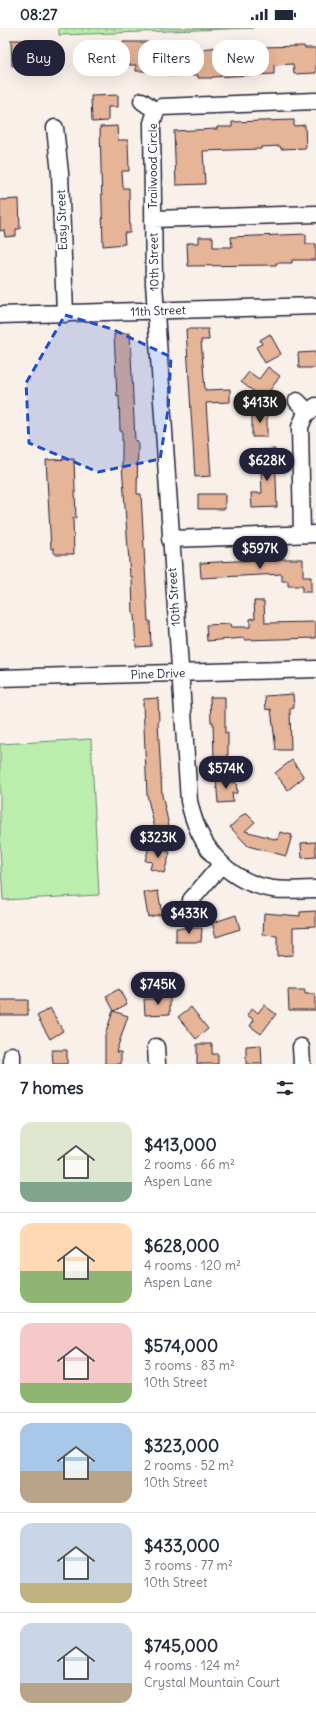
<!DOCTYPE html>
<html lang="en">
<head>
<meta charset="utf-8">
<style>
	:root { --surface:#fff; --page:#f2f2f3; --text:#1f2937; --muted:#747a83; --line:#e0e1e3; --accent:#22223b }
	body { margin:0; font-family:Delius,sans-serif; background:var(--page); color:var(--text); height:100vh; display:flex; flex-direction:column; font-size:15px; white-space:nowrap }
	* { box-sizing:border-box; margin:0 }
	p { font-size:13px; color:var(--muted) }
	.icon { flex:none; width:22px; height:22px; fill:none; stroke:currentColor; stroke-width:2; stroke-linecap:round; stroke-linejoin:round }
	.map { position:relative; height:1036px; overflow:hidden }
	.panel { display:flex; flex-direction:column; background:var(--surface); flex:1 }
	.panel>* { flex:none }
	.top-card { position:absolute; left:12px; top:12px; width:292px; height:36px; display:flex; gap:8px }
	.price { position:absolute; translate:-50% -34px; padding:0 9px; border-radius:14px; background:var(--accent); color:#fff; font-size:13px; line-height:26px; filter:drop-shadow(0 1px 2px #0008) }
	.price::after { content:''; position:absolute; left:50%; top:24px; width:12px; height:9px; margin-left:-6px; background:inherit; clip-path:polygon(0 0,100% 0,50% 100%) }
	.price.current { background:#222; color:#fff }
	ul { padding:0; list-style:none }
	li { display:flex; align-items:center; gap:12px; height:100px; padding:0 20px }
	li+li { border-top:1px solid var(--line) }
	li span { display:grid; place-items:center; flex:none; width:112px; height:80px; border-radius:12px; color:#555 }
	li>.icon { margin-inline-start:auto }
	span .icon { width:48px; height:48px; fill:#fffc; stroke-width:1 }
	li b { font-size:17px }
	h2 { display:flex; justify-content:space-between; align-items:center; height:48px; padding:0 20px; font-size:17px }
	.tag { padding:0 14px; border-radius:16px; background:var(--surface); box-shadow:0 4px 16px #0002; font-size:14px; line-height:36px }
	.tag.current { background:var(--accent); color:#fff }
	.status { display:flex; justify-content:space-between; align-items:center; height:28px; padding:0 20px; background:var(--surface); direction:ltr }
	.status svg { height:11px; fill:currentColor }
	.map>svg:first-child { display:block }
	.green { fill:#bbedac; stroke:#6e8874 }
	.park { fill:url(#park-dots); stroke:#6e8874 }
	.building { fill:#e6b497; stroke:#22223b }
	.lines { fill:none; stroke-linecap:round; stroke-linejoin:round }
	.minor-casing { stroke:#22223b; stroke-width:19 }
	.minor { stroke:#fff; stroke-width:16 }
	.marked { fill:#1d4ed8; fill-opacity:0.2; stroke:#1d4ed8; stroke-width:3; stroke-dasharray:8 5; stroke-linejoin:round }
	.labels { text-anchor:middle; stroke-width:4; stroke-linejoin:round; paint-order:stroke }
	.street-label { font-size:12px; fill:#22223b; stroke:#fff }
</style>
</head>
<body>
<div class="status"><b>08:27</b><svg viewBox="0 0 49 12"><path d="M0 12V9h3v3zM5 12V6h3v6zM10 12V3h3v9zM15 12V0h3v12zM26 1h20v11H26zM47 4h2v5h-2z"/></svg></div>
<div class="map">
<svg width="316" height="1036" viewBox="0 0 316 1036">
	<defs>
		<pattern id="park-dots" width="8" height="8" patternUnits="userSpaceOnUse"><rect width="8" height="8" fill="#bbedac"/><path d="M2 2h.1M6 6h.1" fill="none" stroke="#a0cb95" stroke-width="1.8" stroke-linecap="round"/></pattern>
	</defs>
	<rect width="100%" height="100%" fill="#faf0ea"/>
	<filter id="ink" filterUnits="userSpaceOnUse"><feTurbulence type="fractalNoise" baseFrequency=".025" numOctaves="2"/><feDisplacementMap in="SourceGraphic" scale="8" xChannelSelector="R" yChannelSelector="G"/><feConvolveMatrix kernelMatrix="1 2 1 2 8 2 1 2 1" color-interpolation-filters="sRGB"/></filter>
	<g filter="url(#ink)">
		<path class="green" d="M91 711 99 867 3 872 0 819V716Z"/>
		<path class="park" d="M59 0H253L59 7Z"/>
		<path class="building" d="M11 12H27V37L12 38Z
			M123 14H148V22L186 20V17H200V21L241 17V22L261 21V19L304 18 305 20H316V45L294 46 293 36 274 37V46L212 49V50H198V47L169 48V43H136V37H123Z
			M118 67V79H108V93L92 94 91 68Z
			M294 92V98L305 97 306 120 281 121 280 118 261 119V121L203 123 205 156 176 157 174 103 217 101V99H232V94Z
			M117 98 118 112H128L129 143H122L123 160H129L130 205H124L125 216 103 218 100 99Z
			M19 171 20 201H16V208L5 209 4 202 0 203V172Z
			M306 206V216H316V232H292V235H276V237L188 238 187 215H199V209H213V219H232L231 209Z
			M186 301H208L209 312H201L205 362 230 361V374L206 375 211 448 195 449Z
			M130 305 135 413H138L137 466H141L148 593H150L151 618 136 619 134 587H133L132 548H130L122 437V403H120L119 367 117 368 114 306Z
			M270 306 281 326 265 335 256 319 262 316 260 312Z
			M316 324V340H299L298 325Z
			M268 339 280 348 264 371 241 354 249 344 259 351Z
			M252 384H267V409H252Z
			M275 421 277 479 252 480 251 465H262L260 422Z
			M74 431 76 490H73L74 526H54V520L51 521 46 432Z
			M198 466H225V481H198Z
			M272 531H303V549H311V564H302V558H288V553H282V546L201 550 200 535Z
			M254 573H264L265 595 316 594V610L244 612V610L207 613 206 597 230 596 231 599H250V591L255 590Z
			M293 666 294 680 290 681 291 722H276L271 681 266 682 265 668Z
			M210 669H225V705H228V732H214L213 694H211Z
			M158 670 159 694H158L162 767 170 802 156 805 147 767 143 676 144 671Z
			M292 732 304 749 288 762 275 745Z
			M230 749 231 755 236 754 237 765H232L233 774 218 775 216 750Z
			M244 786H247L255 794 245 803 278 812 280 804 292 807 286 828 248 818 230 799Z
			M316 814V829L302 830 301 815Z
			M149 819 170 824 164 845 150 841 152 834 145 833Z
			M158 863 162 886 148 889 144 865Z
			M316 883V898L293 899V927L277 928V908L263 907 264 885 300 888V884Z
			M236 887 240 901 216 909 212 895Z
			M176 900H202L201 914H176Z
			M119 961 127 976 114 983 106 968Z
			M288 962H305V966H315V982H289Z
			M162 965H170V986L145 987 144 971H162Z
			M0 972H28V987H0Z
			M264 977 276 986 261 1006 250 998 254 992 247 987 252 980 258 985Z
			M191 979 208 1001 196 1011 178 989Z
			M50 980 63 1003 50 1011 37 988Z
			M113 983 128 988 116 1024H121V1036H105V1007Z
			M197 1016H212V1026H218V1036H197Z
			M261 1017 262 1036H246V1018Z
			M52 1022H67V1036H53Z"/>
		<g class="lines">
			<defs>
				<path id="minor" d="M142 73 156 83
					M316 73 161 79 156 83 152 95 154 255 189 773C198 817 226 854 273 861 287 863 301 861 316 861
					M55 100 60 145 65 286
					M153 191 316 186
					M0 287 316 278
					M297 373 308 384
					M302 506 300 399 305 387 316 378
					M170 511 316 506
					M0 650 316 641
					M191 872 221 837
					M156 1019 157 1036
					M301 1019 302 1036
					M12 1027V1036"/>
			</defs>
			<use href="#minor" class="minor-casing"/>
			<use href="#minor" class="minor"/>
		</g>
	</g>
	<path class="marked" d="M65 287 112 301 171 329 168 382 160 431 98 444 29 415 26 355Z"/>
	<g class="labels">
		<g class="street-label">
			<text transform="translate(153 138) rotate(-90)" y="4">Trailwood Circle</text>
			<text transform="translate(62 192) rotate(-92)" y="4">Easy Street</text>
			<text transform="translate(154 234) rotate(-91)" y="4">10th Street</text>
			<text transform="translate(158 283) rotate(-2)" y="4">11th Street</text>
			<text transform="translate(174 569) rotate(-94)" y="4">10th Street</text>
			<text transform="translate(158 646) rotate(-2)" y="4">Pine Drive</text>
		</g>
	</g>
</svg>
<b class="price current" style="left:260px;top:396px">$413K</b>
<b class="price" style="left:267px;top:454px">$628K</b>
<b class="price" style="left:260px;top:542px">$597K</b>
<b class="price" style="left:226px;top:762px">$574K</b>
<b class="price" style="left:158px;top:831px">$323K</b>
<b class="price" style="left:189px;top:907px">$433K</b>
<b class="price" style="left:158px;top:978px">$745K</b>
<div class="top-card">
<a class="tag current">Buy</a>
<a class="tag">Rent</a>
<a class="tag">Filters</a>
<a class="tag">New</a>
</div>
</div>
<section class="panel">
<h2>7 homes<svg class="icon" aria-label="filters" viewBox="0 0 24 24"><path d="M4 7h16M4 17h16"/><circle cx="9" cy="7" r="2"/><circle cx="15" cy="17" r="2"/></svg></h2>
<ul>
<li><span style="background:linear-gradient(#dfe7d0 75%,#7fa58c 0)"><svg class="icon" aria-label="home" viewBox="0 0 24 24"><path d="M3 11l9-7 9 7M6 9v11h12V9"/></svg></span><div><b>$413,000</b><p>2 rooms · 66 m²</p><p>Aspen Lane</p></div></li>
<li><span style="background:linear-gradient(#ffd9b3 60%,#8fb573 0)"><svg class="icon" aria-label="home" viewBox="0 0 24 24"><path d="M3 11l9-7 9 7M6 9v11h12V9"/></svg></span><div><b>$628,000</b><p>4 rooms · 120 m²</p><p>Aspen Lane</p></div></li>
<li><span style="background:linear-gradient(#f6c9c9 75%,#8fb573 0)"><svg class="icon" aria-label="home" viewBox="0 0 24 24"><path d="M3 11l9-7 9 7M6 9v11h12V9"/></svg></span><div><b>$574,000</b><p>3 rooms · 83 m²</p><p>10th Street</p></div></li>
<li><span style="background:linear-gradient(#a9c7e8 60%,#b9a48a 0)"><svg class="icon" aria-label="home" viewBox="0 0 24 24"><path d="M3 11l9-7 9 7M6 9v11h12V9"/></svg></span><div><b>$323,000</b><p>2 rooms · 52 m²</p><p>10th Street</p></div></li>
<li><span style="background:linear-gradient(#c9d6e8 75%,#c2b280 0)"><svg class="icon" aria-label="home" viewBox="0 0 24 24"><path d="M3 11l9-7 9 7M6 9v11h12V9"/></svg></span><div><b>$433,000</b><p>3 rooms · 77 m²</p><p>10th Street</p></div></li>
<li><span style="background:linear-gradient(#c9d6e8 75%,#b9a48a 0)"><svg class="icon" aria-label="home" viewBox="0 0 24 24"><path d="M3 11l9-7 9 7M6 9v11h12V9"/></svg></span><div><b>$745,000</b><p>4 rooms · 124 m²</p><p>Crystal Mountain Court</p></div></li>
</ul>
</section>
</body>
</html>
